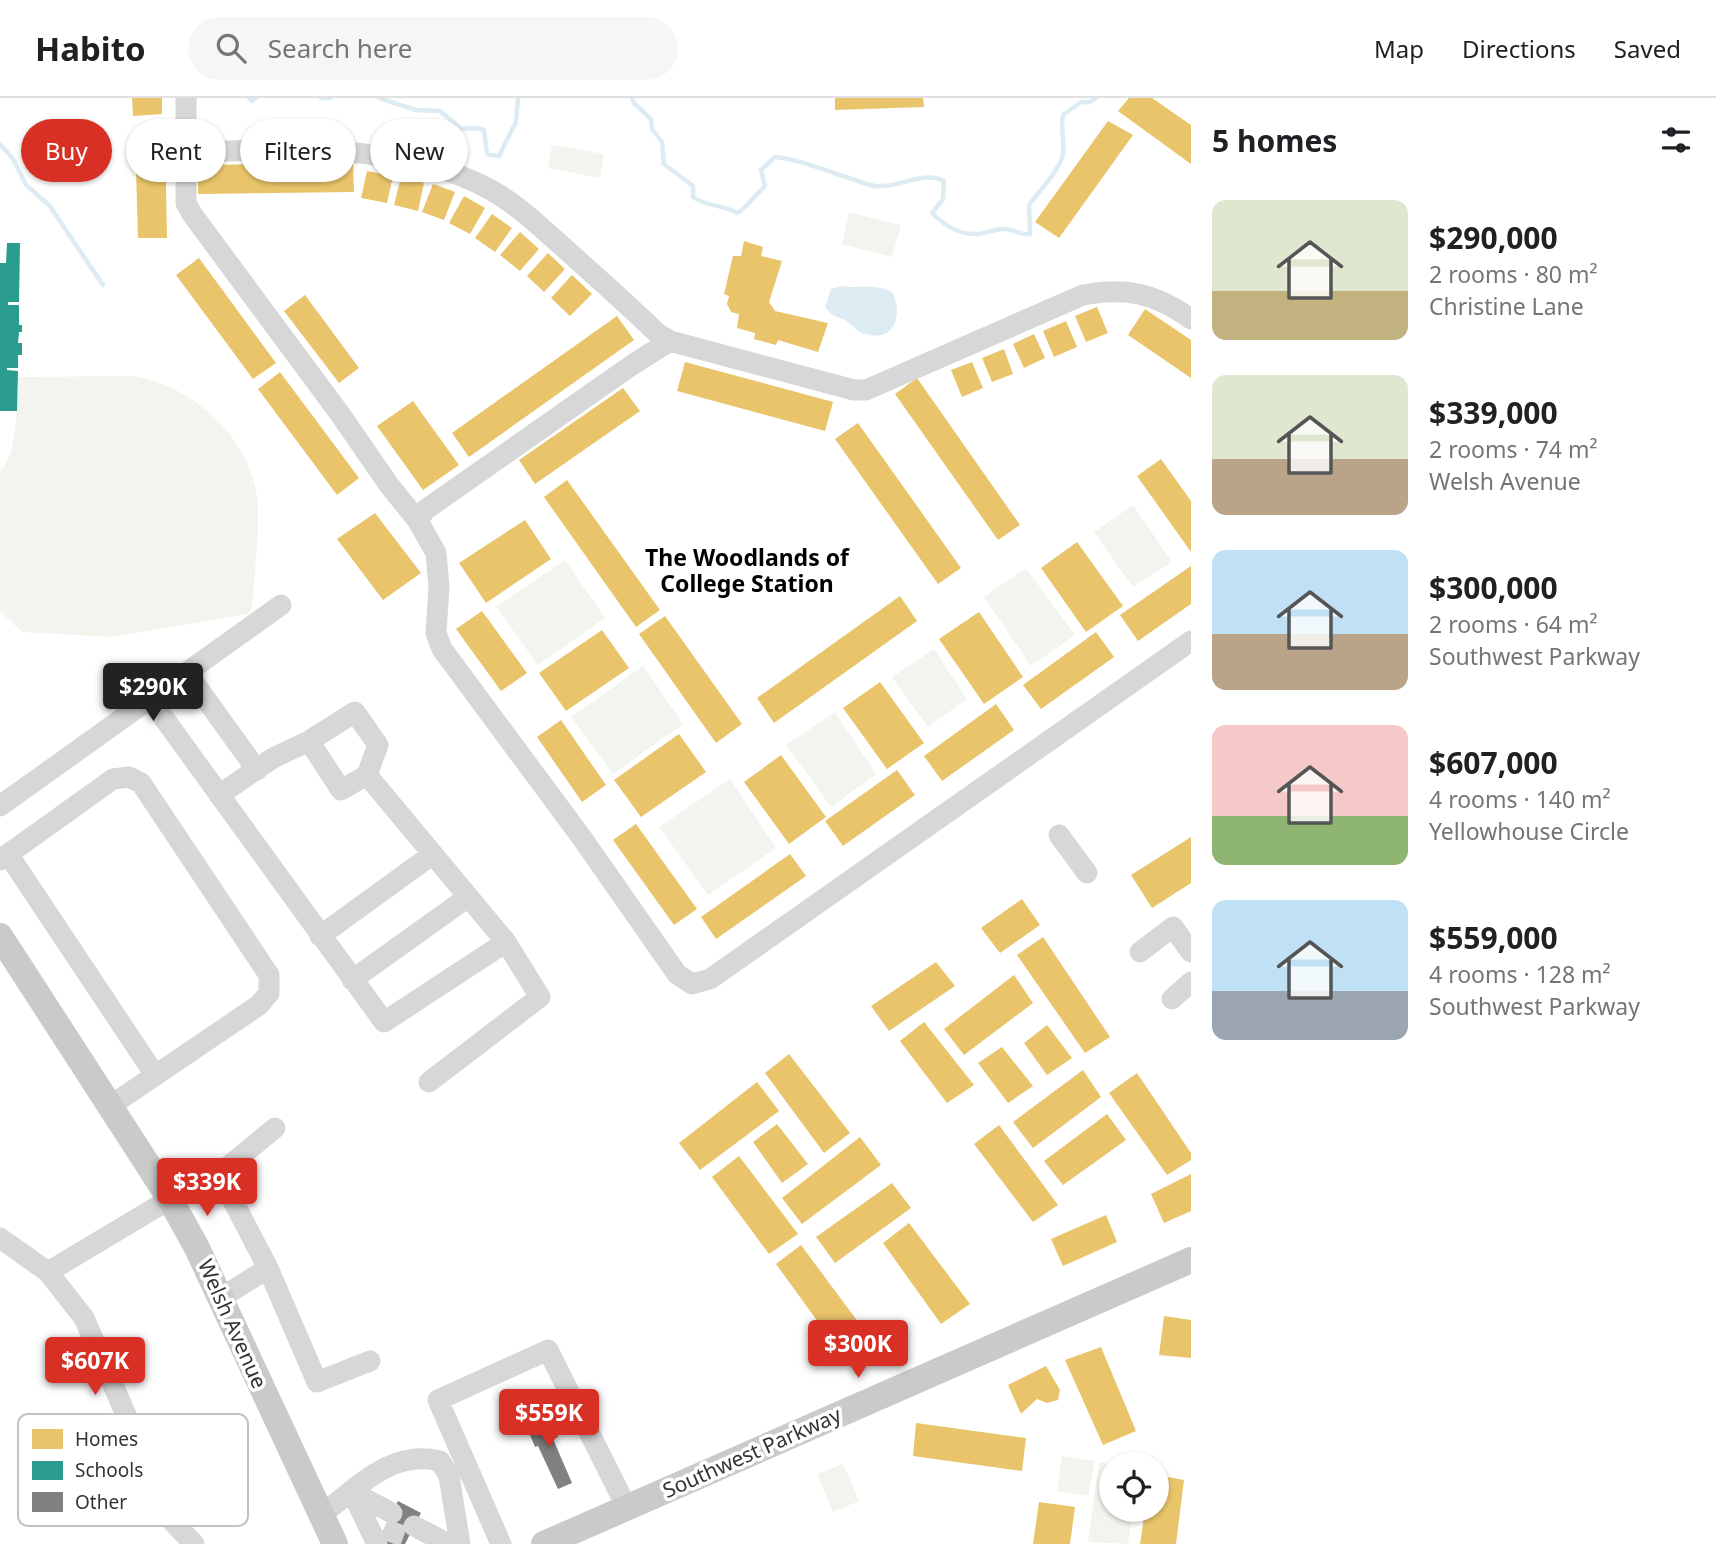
<!DOCTYPE html>
<html lang="en">
<head>
<meta charset="utf-8">
<style>
	:root { --surface:#fff; --page:#f6f6f6; --text:#202124; --muted:#757577; --line:#e0e0e0; --accent:#d93025 }
	body { margin:0; font-family:"Noto Sans",sans-serif; background:var(--page); color:var(--text); height:100vh; display:flex; flex-direction:column; font-size:26px; white-space:nowrap }
	* { box-sizing:border-box; margin:0 }
	p { font-size:23px; color:var(--muted) }
	.icon { flex:none; width:38px; height:38px; fill:none; stroke:currentColor; stroke-width:2; stroke-linecap:round; stroke-linejoin:round }
	.map { position:relative; flex:1; overflow:hidden }
	.drawer { display:flex; flex-direction:column; background:var(--surface); width:525px }
	.drawer>* { flex:none }
	.guide { position:absolute; left:21px; top:21px; width:665px; height:63px; display:flex; gap:14px }
	.fabs { position:absolute; left:1099px; top:1354px; display:grid; gap:14px }
	.fabs a { display:grid; place-items:center; width:70px; height:70px; border-radius:50%; background:var(--surface); box-shadow:0 2px 5px #0004; font-size:35px }
	.price { position:absolute; translate:-50% -60px; padding:0 16px; border-radius:7px; background:var(--accent); color:#fff; font-size:23px; line-height:46px; filter:drop-shadow(0 2px 4px #0008) }
	.price::after { content:''; position:absolute; left:50%; top:42px; width:21px; height:16px; margin-left:-10px; background:inherit; clip-path:polygon(0 0,100% 0,50% 100%) }
	.price.active { background:#222; color:#fff }
	ul { padding:0; list-style:none }
	li { display:flex; align-items:center; gap:21px; height:175px; padding:0 21px }
	li span { display:grid; place-items:center; flex:none; width:196px; height:140px; border-radius:14px; color:#555 }
	li>.icon { margin-inline-start:auto }
	span .icon { width:84px; height:84px; fill:#fffc; stroke-width:1 }
	li b { font-size:30px }
	h2 { display:flex; justify-content:space-between; align-items:center; height:84px; padding:0 21px; font-size:30px }
	.chip { padding:0 24px; border-radius:32px; background:var(--surface); box-shadow:0 2px 5px #0004; font-size:24px; line-height:63px }
	.chip.active { background:var(--accent); color:#fff }
	header { display:flex; align-items:center; gap:42px; box-sizing:border-box; height:98px; padding:0 35px; background:var(--surface); border-bottom:2px solid var(--line) }
	header strong { font-size:33px }
	nav { display:flex; gap:38px; margin-inline-start:auto; font-size:24px }
	.search { width:490px; height:63px; background:var(--page); display:flex; align-items:center; gap:18px; box-sizing:border-box; padding:0 24px; border-radius:38px; color:var(--muted); font-size:26px }
	main { display:flex; flex:1; min-height:0 }
	.map>svg:first-child { display:block }
	.green { fill:#f1f5ed }
	.water { fill:#ddebf3 }
	.homes { fill:#e9c46a }
	.schools { fill:#2a9d8f }
	.lines { fill:none; stroke-linecap:round; stroke-linejoin:round }
	.stream { stroke:#ddebf3; stroke-width:4.5 }
	.building { fill:#818181 }
	.minor-tunnel { stroke:#d6d6d6; stroke-width:21; stroke-dasharray:21 10; stroke-linecap:butt }
	.minor { stroke:#d7d7d7; stroke-width:21 }
	.major { stroke:#cacaca; stroke-width:26 }
	.labels { text-anchor:middle; stroke-width:7; stroke-linejoin:round; paint-order:stroke }
	.street-label { font-size:21px; fill:#333; stroke:#fff }
	.neighbourhood-label { font-size:23px; font-weight:bold; fill:#000; stroke:#fff }
	.key { fill:#fff; stroke:#c2c2c2; stroke-width:2 }
	.key-label { font-size:19px; fill:#333 }
</style>
</head>
<body>
<header>
<strong>Habito</strong>
<div class="search"><svg class="icon" aria-label="search" viewBox="0 0 24 24"><circle cx="10" cy="10" r="6"/><path d="M15 15l6 6"/></svg>Search here</div>
<nav><a>Map</a><a>Directions</a><a>Saved</a></nav>
</header>
<main>
<div class="map">
<svg width="1191" height="1446" viewBox="0 0 1191 1446">
	<rect width="100%" height="100%" fill="#fff"/>
	<path class="green" d="M552 47 604 56 600 80 548 70Z
		M849 114 901 127 892 159 842 146Z
		M133 278C195 288 255 343 258 409 259 442 254 477 252 511L247 516 112 539 22 534 0 513V374C18 356 17 304 18 279Z
		M1133 407 1172 464 1133 489 1094 434Z
		M565 462 605 520 538 567 496 509Z
		M1026 470 1075 537 1031 568 984 499Z
		M934 551 967 601 928 629 892 579Z
		M643 568 683 626 613 676 571 619Z
		M835 614 876 676 831 709 786 647Z
		M730 681 776 750 708 797 659 729Z
		M1062 1358 1095 1363 1088 1398 1057 1393Z
		M1099 1364 1117 1367H1111V1412H1133L1128 1446 1088 1444Z
		M843 1366 859 1403 833 1414 817 1376Z"/>
	<path class="water" d="M842 188C860 191 875 185 892 194 903 215 896 245 866 236 856 234 851 225 843 221 835 218 830 217 825 209L831 191Z"/>
	<path class="homes" d="M132 0H162V16L133 18Z
		M835 0H923L924 9 835 12Z
		M1129 0H1152L1191 27V66L1118 13Z
		M1108 23 1133 37 1059 140 1035 124Z
		M165 37 167 140H138L135 38Z
		M353 65 354 94 198 96V67Z
		M367 73 393 78 387 105 361 100Z
		M401 79 424 85 418 113 394 107Z
		M433 86 455 94 444 122 422 114Z
		M464 98 485 110 470 136 449 125Z
		M492 116 512 130 495 154 475 140Z
		M520 134 539 151 520 173 500 157Z
		M744 143 763 149 761 158 782 163 769 204 775 213 828 225 818 254 778 242 776 247 754 241 755 235 737 230 739 216 731 214 727 206 729 198 724 196 733 158H741Z
		M548 155 565 171 544 194 527 178Z
		M199 160 276 265 253 281 176 177Z
		M572 177 592 196 570 218 551 200Z
		M305 197 359 270 339 285 284 213Z
		M1097 209 1108 235 1086 244 1075 218Z
		M1145 211 1191 242V280L1128 237Z
		M617 218 634 242 469 359 452 335Z
		M1066 223 1077 249 1054 259 1043 233Z
		M1034 236 1045 260 1024 270 1013 246Z
		M1004 251 1013 276 992 284 982 260Z
		M685 264 833 304 825 333 677 293Z
		M972 264 983 290 962 299 951 272Z
		M280 274 359 380 337 397 258 291Z
		M917 280 1020 427 998 442 895 296Z
		M623 290 640 313 535 386 519 362Z
		M413 303 459 367 423 392 377 328Z
		M858 325 961 470 938 486 835 341Z
		M1161 361 1191 403V454L1137 378Z
		M567 382 660 512 636 529 544 399Z
		M375 415 421 475 383 502 337 441Z
		M525 422 551 461 486 505 459 465Z
		M1077 444 1123 508 1086 534 1041 470Z
		M1191 468V506L1138 543 1120 517Z
		M900 498 917 523 774 625 757 600Z
		M482 513 527 575 501 593 456 531Z
		M979 514 1023 579 984 606 939 541Z
		M665 518 742 626 716 645 639 536Z
		M602 532 629 570 566 613 539 575Z
		M1096 534 1114 559 1041 611 1023 587Z
		M880 584 924 645 887 671 843 610Z
		M996 606 1014 632 942 683 924 658Z
		M561 622 606 687 582 704 537 639Z
		M679 636 706 674 641 719 614 682Z
		M781 657 826 719 789 746 744 684Z
		M897 672 915 697 843 748 825 723Z
		M636 726 697 811 674 827 613 742Z
		M1191 739V785L1152 810 1131 777Z
		M790 756 806 778 716 841 701 819Z
		M1022 801 1040 827 1000 855 981 830Z
		M1043 839 1110 939 1085 955 1017 857Z
		M936 864 955 888 889 933 871 908Z
		M1014 877 1033 905 964 957 944 931Z
		M924 924 974 987 947 1005 900 943Z
		M1047 927 1072 960 1047 977 1024 945Z
		M1002 949 1033 988 1008 1005 978 965Z
		M789 956 850 1035 824 1055 765 975Z
		M1083 972 1101 999 1033 1050 1013 1024Z
		M1137 975 1191 1055V1062L1167 1077 1109 995Z
		M757 984 779 1013 700 1072 679 1045Z
		M1107 1016 1126 1042 1063 1087 1044 1063Z
		M777 1026 808 1066 782 1085 753 1044Z
		M999 1027 1058 1107 1033 1124 974 1046Z
		M860 1039 881 1067 802 1126 782 1100Z
		M739 1058 798 1136 769 1156 712 1079Z
		M1191 1076V1113L1164 1125 1151 1096Z
		M892 1085 911 1110 835 1165 816 1139Z
		M1106 1117 1117 1144 1063 1168 1051 1141Z
		M909 1125 970 1206 941 1226 883 1145Z
		M801 1147 873 1244 847 1264 776 1166Z
		M1164 1218 1191 1222V1260L1159 1257Z
		M1101 1249 1136 1333 1103 1347 1065 1262Z
		M1046 1268 1060 1292 1058 1302 1047 1305 1037 1301 1021 1316 1008 1287Z
		M916 1325 1026 1340 1022 1373 913 1358Z
		M1157 1377 1184 1382 1176 1446H1140L1145 1412H1157Z
		M1039 1404 1075 1409 1070 1446H1033Z"/>
	<path class="schools" d="M7 145H20L19 204H8V207H19V227H22V234H19L18 245H22V257H18V270H7V272L18 273 17 313H0V165H6Z"/>
	<g class="lines">
		<path class="stream" d="M249 0 252 3 256 0
			M321 0H331
			M379 0 416 12 440 13 462 31 475 30 484 32 487 56 499 58 516 24 518 0
			M632 0 634 5 651 21 652 31 662 44 664 66 693 88V99C707 109 722 106 737 115L742 112 765 88 761 72 775 59C799 62 820 70 843 78 853 81 864 86 875 88 898 91 922 72 944 83L943 101 932 115C944 127 958 137 976 136 985 136 994 131 1004 131 1013 130 1020 138 1030 136L1029 107C1038 95 1061 70 1063 56 1065 43 1060 31 1063 17L1081 4H1090L1096 0
			M0 46 13 61 26 87 49 107 103 187"/>
	</g>
	<path class="building" d="M549 1317 558 1339 553 1341 572 1385 558 1391 538 1348 535 1349 526 1327Z
		M398 1403 421 1415 405 1446H388L379 1441Z"/>
	<g class="lines">
		<path class="minor-tunnel" d="M384 1431 408 1440"/>
		<path class="minor" d="M186 0V105L192 116 340 316 389 387 418 423 436 455 439 489 436 535 442 551 582 740 677 876 692 886 710 881 1191 543
			M187 55C281 49 407 45 491 92 518 107 539 128 562 148 594 177 626 205 657 235L670 243 854 292H866L1083 197C1126 189 1155 195 1191 221
			M418 423 425 412 632 267 670 243
			M187 575 257 672
			M150 601 384 924 506 844 367 677 341 692 309 643 273 660 219 697
			M309 643 355 614 378 647 367 677
			M0 708 281 507
			M1059 737 1087 775
			M8 756 155 977
			M0 762 113 681 129 679 141 685 269 877V895L259 907 110 1008
			M320 838 433 756
			M1140 854 1173 829 1191 854
			M352 882 468 799
			M1172 901 1191 884
			M429 984 540 899 506 844
			M0 1140 48 1174 84 1220 172 1423 194 1446
			M268 1170 317 1284 370 1263
			M48 1174 170 1101
			M221 1200 268 1170 219 1076 275 1030
			M352 1394 377 1446
			M352 1394 392 1415
			M321 1417C357 1390 391 1351 440 1363L449 1378 460 1446
			M414 1428 443 1443
			M501 1446 438 1302 548 1252 627 1410"/>
		<path class="major" d="M0 838 170 1101 197 1150 335 1446
			M544 1446 1191 1162"/>
	</g>
	<g class="labels">
		<g class="street-label">
			<text transform="translate(232 1226) rotate(66)" y="7">Welsh Avenue</text>
			<text transform="translate(752 1355) rotate(-24)" y="7">Southwest Parkway</text>
		</g>
		<g class="neighbourhood-label">
			<text x="747" y="468">The Woodlands of<tspan x="747" dy="26">College Station</tspan></text>
		</g>
	</g>
	<rect x="18" y="1316" width="230" height="112" rx="10" class="key"/>
	<rect x="32" y="1331" width="31" height="20" fill="#e9c46a"/>
	<rect x="32" y="1363" width="31" height="19" fill="#2a9d8f"/>
	<rect x="32" y="1394" width="31" height="20" fill="#818181"/>
	<g class="key-label">
		<text x="75" y="1348">Homes</text>
		<text x="75" y="1379">Schools</text>
		<text x="75" y="1411">Other</text>
	</g>
</svg>
<div class="fabs">
<a><svg class="icon" aria-label="locate" viewBox="0 0 24 24"><circle cx="12" cy="12" r="6"/><path d="M12 2v4M12 18v4M2 12h4M18 12h4"/></svg></a>
</div>
<b class="price active" style="left:153px;top:625px">$290K</b>
<b class="price" style="left:207px;top:1120px">$339K</b>
<b class="price" style="left:858px;top:1282px">$300K</b>
<b class="price" style="left:95px;top:1299px">$607K</b>
<b class="price" style="left:549px;top:1351px">$559K</b>
<div class="guide">
<a class="chip active">Buy</a>
<a class="chip">Rent</a>
<a class="chip">Filters</a>
<a class="chip">New</a>
</div>
</div>
<section class="drawer">
<h2>5 homes<svg class="icon" aria-label="filters" viewBox="0 0 24 24"><path d="M4 7h16M4 17h16"/><circle cx="9" cy="7" r="2"/><circle cx="15" cy="17" r="2"/></svg></h2>
<ul>
<li><span style="background:linear-gradient(#dfe7d0 65%,#c2b280 0)"><svg class="icon" aria-label="home" viewBox="0 0 24 24"><path d="M3 11l9-7 9 7M6 9v11h12V9"/></svg></span><div><b>$290,000</b><p>2 rooms · 80 m²</p><p>Christine Lane</p></div></li>
<li><span style="background:linear-gradient(#dfe7d0 60%,#b9a48a 0)"><svg class="icon" aria-label="home" viewBox="0 0 24 24"><path d="M3 11l9-7 9 7M6 9v11h12V9"/></svg></span><div><b>$339,000</b><p>2 rooms · 74 m²</p><p>Welsh Avenue</p></div></li>
<li><span style="background:linear-gradient(#bfe0f5 60%,#b9a48a 0)"><svg class="icon" aria-label="home" viewBox="0 0 24 24"><path d="M3 11l9-7 9 7M6 9v11h12V9"/></svg></span><div><b>$300,000</b><p>2 rooms · 64 m²</p><p>Southwest Parkway</p></div></li>
<li><span style="background:linear-gradient(#f6c9c9 65%,#8fb573 0)"><svg class="icon" aria-label="home" viewBox="0 0 24 24"><path d="M3 11l9-7 9 7M6 9v11h12V9"/></svg></span><div><b>$607,000</b><p>4 rooms · 140 m²</p><p>Yellowhouse Circle</p></div></li>
<li><span style="background:linear-gradient(#bfe0f5 65%,#9aa5b1 0)"><svg class="icon" aria-label="home" viewBox="0 0 24 24"><path d="M3 11l9-7 9 7M6 9v11h12V9"/></svg></span><div><b>$559,000</b><p>4 rooms · 128 m²</p><p>Southwest Parkway</p></div></li>
</ul>
</section>
</main>
</body>
</html>
